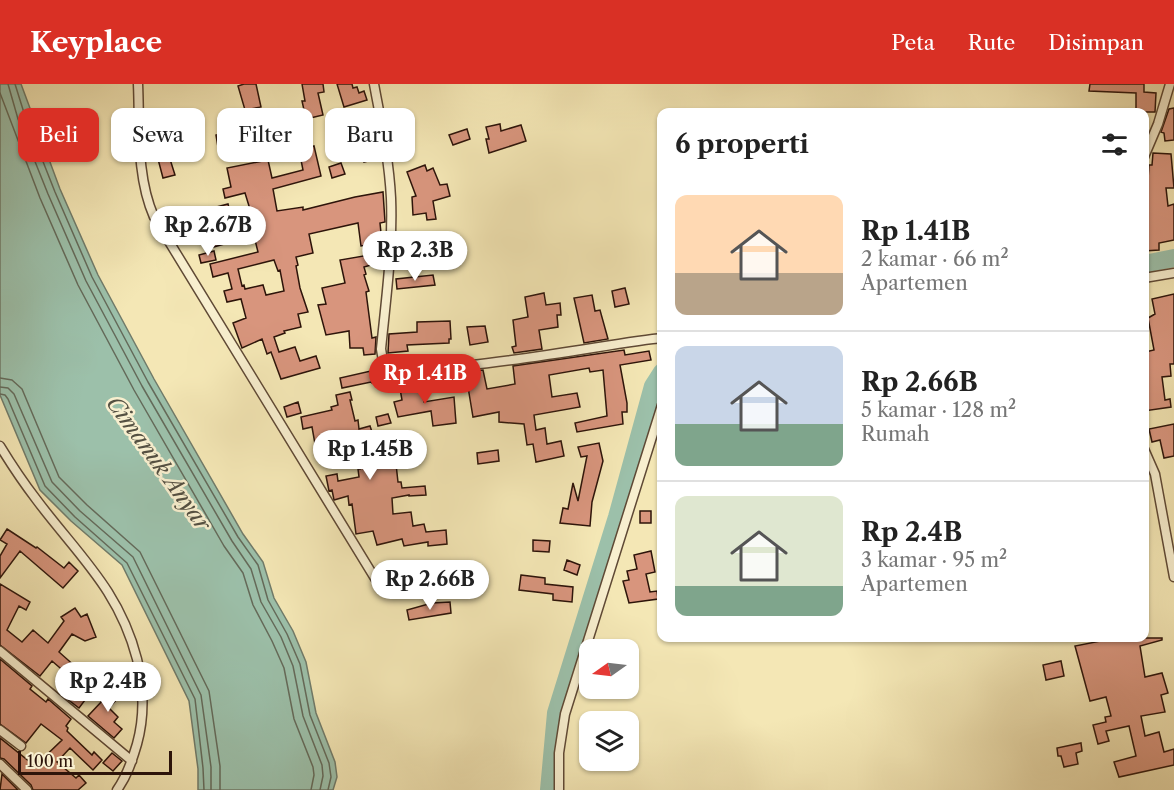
<!DOCTYPE html>
<html lang="id">
<head>
<meta charset="utf-8">
<style>
	:root { --surface:#fff; --page:#f2f2f2; --text:#222; --muted:#767676; --line:#e0e0e0; --accent:#d93025 }
	body { margin:0; font-family:"Libre Caslon Text",serif; background:var(--page); color:var(--text); height:100vh; display:flex; flex-direction:column; font-size:22px; white-space:nowrap }
	* { box-sizing:border-box; margin:0 }
	p { font-size:20px; color:var(--muted) }
	.icon { flex:none; width:33px; height:33px; fill:none; stroke:currentColor; stroke-width:2; stroke-linecap:round; stroke-linejoin:round }
	.map { position:relative; flex:1; overflow:hidden }
	.details { position:absolute; left:657px; top:24px; width:492px; height:534px; display:flex; flex-direction:column; background:var(--surface); border-radius:12px; box-shadow:0 2px 4px #0004 }
	.details>* { flex:none }
	.hud { position:absolute; left:18px; top:24px; width:549px; height:54px; display:flex; gap:12px }
	.needle { width:39px; rotate:256deg }
	.fabs { position:absolute; left:579px; top:555px; display:grid; gap:12px }
	.fabs a { display:grid; place-items:center; width:60px; height:60px; border-radius:12px; background:var(--surface); box-shadow:0 2px 4px #0004; font-size:30px }
	.scale { position:absolute; left:18px; bottom:15px; width:154px; box-sizing:border-box; padding-left:6px; border:3px solid #2d140a; border-top:0; font-size:16px; line-height:21px; white-space:nowrap; color:#2d140a; -webkit-text-stroke:4px #f8efcf; paint-order:stroke }
	.price { position:absolute; translate:-50% -51px; padding:0 14px; border-radius:21px; background:#fff; color:#222; font-size:20px; line-height:39px; filter:drop-shadow(0 2px 3px #0008) }
	.price::after { content:''; position:absolute; left:50%; top:36px; width:18px; height:14px; margin-left:-9px; background:inherit; clip-path:polygon(0 0,100% 0,50% 100%) }
	.price.selected { background:var(--accent); color:#fff }
	ul { padding:0; list-style:none }
	li { display:flex; align-items:center; gap:18px; height:150px; padding:0 18px }
	li+li { border-top:2px solid var(--line) }
	li span { display:grid; place-items:center; flex:none; width:168px; height:120px; border-radius:12px; color:#555 }
	li>.icon { margin-inline-start:auto }
	span .icon { width:72px; height:72px; fill:#fffc; stroke-width:1 }
	li b { font-size:26px }
	h2 { display:flex; justify-content:space-between; align-items:center; height:72px; padding:0 18px; font-size:26px }
	.chip { padding:0 21px; border-radius:12px; background:var(--surface); box-shadow:0 2px 4px #0004; font-size:21px; line-height:54px }
	.chip.selected { background:var(--accent); color:#fff }
	header { display:flex; align-items:center; gap:36px; box-sizing:border-box; height:84px; padding:0 30px; background:var(--accent); color:#fff }
	header strong { font-size:28px }
	nav { display:flex; gap:33px; margin-inline-start:auto; font-size:21px }
	.map>svg:first-child { display:block }
	.water { fill:#9cc0aa; stroke:#707b6a; stroke-width:1.5 }
	.lines { fill:none; stroke-linecap:round; stroke-linejoin:round }
	.shore { stroke:#646a5a; stroke-width:1.5 }
	.river { stroke:#9cc0aa; stroke-width:18 }
	.building { fill:#d8957d; stroke:#2d140a; stroke-width:1.5; fill-rule:evenodd }
	.minor-casing { stroke:#5f4935; stroke-width:11 }
	.minor { stroke:#f8efcf; stroke-width:8 }
	.labels { text-anchor:middle; stroke-width:5; stroke-linejoin:round; paint-order:stroke }
	.water-label { font-size:22px; font-style:italic; fill:#545042; stroke:#f8efcf }
</style>
</head>
<body>
<header>
<strong>Keyplace</strong>
<nav><a>Peta</a><a>Rute</a><a>Disimpan</a></nav>
</header>
<div class="map">
<svg width="1174" height="706" viewBox="0 0 1174 706">
	<rect width="100%" height="100%" fill="#f4e7b5"/>
	<filter id="stains"><feTurbulence type="fractalNoise" baseFrequency=".00333" numOctaves="4"/><feColorMatrix values="0 0 0 0 .2 0 0 0 0 .09 0 0 0 0 .02 0 0 0 .5 -.17"/></filter>
	<radialGradient id="worn" r=".72"><stop offset=".6" stop-color="#630" stop-opacity="0"/><stop offset="1" stop-color="#630" stop-opacity=".3"/></radialGradient>
	<path class="water" d="M0 0H21L60 105 98 191 154 295 243 450 263 478 274 514 293 547 306 578 316 629 335 678 337 693 333 706H198V685L189 617 122 481 71 437 40 406 0 311Z"/>
	<g class="lines">
		<path class="shore" d="M8 0 18 35 48 110 86 197 142 302 232 457 251 485 261 518 281 553 293 582 303 632 322 681 323 692 320 706
			M15 0 25 32 55 108 92 193 148 298 238 453 258 481 268 516 287 550 300 580 310 631 329 679 331 693 328 706
			M0 9 40 114 78 201 134 306 224 462 243 489 253 521 272 557 284 584 294 635 313 683 314 691 311 706
			M0 294 12 296 22 305 59 393 87 421 140 468 209 607 220 682V706
			M0 303 8 304 14 310 52 398 80 427 133 473 201 611 211 683V706
			M0 310 5 311 8 315 45 402 75 433 127 479 195 615 203 684 204 706"/>
		<path class="river" d="M1144 180 1174 174
			M549 706 556 629 617 433 653 302 662 288"/>
	</g>
	<path class="building" d="M244 0H256L261 23 245 26 238 2Z
		M302 0H323L324 8 318 9 323 31 306 35 302 17H305Z
		M337 0H352L353 4 357 3 359 9 364 7 367 16 344 23Z
		M1090 0H1144V8L1156 9 1155 28H1136V9L1089 7Z
		M1174 24V56L1165 57 1164 49 1161 48 1169 25Z
		M191 33 194 46 191 47 194 62 168 68 160 40Z
		M402 40 403 52 392 53 391 41Z
		M500 40 501 47 521 41 526 57 489 69 486 55H489L486 43Z
		M467 45 470 55 453 61 449 51Z
		M240 46 242 58 218 63 216 51Z
		M366 55 370 68 374 67 376 75 364 78 363 73 341 75 340 65 358 63 356 58Z
		M314 62 321 92 273 105 277 127 303 123V126L355 113 383 108 385 138 380 139 382 159 361 162 358 139 309 150 313 169 296 173 298 181 296 182 300 204 308 228 298 230 301 243 284 247 285 249 274 253 279 268 295 263 300 277 316 272 320 284 281 295 271 268 267 270 262 255 242 264 233 239 246 234 241 215 227 218 224 207 232 205 228 189 213 193 210 180 258 168 250 136 253 135 245 109 225 114 223 105 231 103 227 84 268 76 272 94 303 86 299 66ZM274 176 278 187 280 186 284 207 266 211 263 201 245 205 244 201 242 202 238 185Z
		M1153 69 1171 70 1174 104H1166L1168 122 1174 120V156L1159 159V166L1144 167V95H1148L1149 81H1152Z
		M169 72 175 91 163 94 158 75Z
		M341 79 345 90 332 94 329 83Z
		M425 81 427 87 433 84 440 101 447 100 450 112 433 117 436 135 427 136 426 129 413 131 412 113 416 112 407 88Z
		M228 120 231 132 221 134 226 151 232 149 235 157 210 164 204 140 190 144 186 131Z
		M214 167 216 176 201 179 199 171Z
		M369 171 371 181 364 183 366 190 364 191 369 207 366 208 372 254 376 253 375 270 364 271 363 264H350L349 247 326 251 318 221 326 220 322 204 345 199 340 176Z
		M433 191 435 201 397 205 396 195Z
		M625 204 629 220 615 223 612 207Z
		M544 209 546 221 560 219 561 231H557L558 243 539 246 542 265 514 269 512 263 516 262 513 236 528 233 525 213Z
		M1174 210V280H1170L1171 292 1162 293 1165 316 1170 315 1171 323 1144 327V284L1147 283 1145 268 1154 266 1148 234 1155 230 1152 215Z
		M592 211 595 227 600 226 608 255 584 259 574 214Z
		M450 237 451 255H449V259L407 261 408 267 388 269 389 250 417 248V238Z
		M485 242 488 258 470 261 467 243Z
		M624 266 625 271 649 267 651 276 620 281 627 319V328H622L623 340 577 348 575 339 607 332 603 286 590 288 589 284 549 291 552 313 577 309 580 323 534 331 536 346 545 344 547 360 561 357 564 372 536 378 533 360 527 361 524 340 499 338V328L473 333 468 303H471L469 288 483 286 487 305 515 300 513 282Z
		M384 284 391 286 392 297 372 299 371 298 342 304 340 294Z
		M419 295 424 318 454 313 456 339 433 342 431 327 398 333 394 318 402 316 399 299Z
		M350 308 352 316H350L355 337 358 336 359 345 370 342 373 351 362 354 366 373 374 371 375 375 395 371 398 398H401L402 404 425 402 426 411 409 412V411L392 414 393 430 411 428 413 442 424 440 426 448 446 446 447 460 428 462V458L404 462 402 455 377 461 373 447 356 450 352 420 349 421 348 412 334 416 332 406 329 407 326 392 337 390 338 397 359 393 358 385H360L357 369 353 370 350 355 315 360 312 343 303 345 301 333 332 326 331 323 338 321 336 311Z
		M298 318 301 329 287 333 284 323Z
		M388 330 391 339 378 342 376 333Z
		M1174 340V372L1164 374 1160 356 1152 358 1149 345Z
		M599 359 603 377 592 418 590 442 560 439 563 424 568 425 573 399 578 417 587 372 581 373 578 363Z
		M498 366 499 377 478 380 477 369Z
		M640 427H651V439H640Z
		M7 445 36 464 37 463 64 484 69 478 78 487 63 504 20 467 0 494V472L7 460 0 456Z
		M533 456 550 457 549 468 533 467Z
		M651 467 655 488 646 490 650 508 657 507 658 515 629 519 623 497 629 496 627 487 637 485 634 471Z
		M567 476 580 481 577 491 564 486Z
		M416 485 418 494 393 499 391 488Z
		M521 491 545 494V500L573 503 572 518 553 516V510L519 506Z
		M0 500 30 518 26 526 19 522 7 546 22 558 33 546 48 559 64 537 61 533 75 524 81 533 87 530 96 553 85 557 72 550 59 568 86 592 98 599 79 624 62 611 74 596 52 577 40 592 0 561Z
		M450 518 451 529 409 536 407 526 432 519Z
		M1111 554H1162V556L1140 562 1145 593 1162 589 1168 609 1161 611 1165 628 1141 632 1145 652 1159 648 1164 668 1174 665V681L1119 693 1114 678 1136 672 1129 642 1106 647 1109 657 1098 660 1093 641 1106 638 1105 633 1111 632 1106 613 1090 617 1075 562 1111 555Z
		M0 575 32 602 30 605 46 618 48 615 71 635 66 642 68 644 67 647 92 671 94 668 102 676 93 686 70 664 57 678 76 694 79 691 86 699 78 706H33L31 701 4 675 0 674V654L35 682 62 656 41 640 26 659 0 640Z
		M1061 577 1064 592 1046 596 1043 581Z
		M118 600 125 606 109 624 118 633 114 638 122 645 114 654 88 632Z
		M1081 659 1082 667 1076 669 1078 680 1064 683 1061 672H1058L1057 664Z
		M112 669 122 677 113 687 103 679Z
		M2 690 18 706H0Z"/>
	<g class="lines">
		<defs>
			<path id="minor" d="M138 0C140 44 136 92 154 133L376 496
				M374 0C381 38 389 75 391 114 393 164 386 215 381 265L383 277C414 300 612 258 662 254
				M1144 73 1158 40 1170 0
				M1144 194 1174 189
				M0 362C11 380 23 398 36 415 77 470 119 505 137 575 144 604 145 631 137 660 132 677 127 692 117 706
				M1144 365 1155 390 1174 493
				M0 567 132 677
				M0 646 21 662
				M0 680 27 706
				M559 706V669L565 630 662 321"/>
		</defs>
		<use href="#minor" class="minor-casing"/>
		<use href="#minor" class="minor"/>
	</g>
	<g class="labels">
		<g class="water-label">
			<text transform="translate(159 379) rotate(54)" y="8">Cimanuk Anyar</text>
		</g>
	</g>
	<rect width="100%" height="100%" filter="url(#stains)"/>
	<rect width="100%" height="100%" fill="url(#worn)"/>
</svg>
<div class="fabs">
<a><svg class="needle" viewBox="-14 -14 28 28"><path d="M0-13l5 13h-10z" fill="#e53935"/><path d="M0 13l5-13h-10z" fill="#767676"/></svg></a>
<a><svg class="icon" aria-label="layers" viewBox="0 0 24 24"><path d="M12 4l9 5-9 5-9-5zM3 14l9 5 9-5"/></svg></a>
</div>
<div class="scale">100 m</div>
<b class="price" style="left:208px;top:173px">Rp 2.67B</b>
<b class="price" style="left:415px;top:198px">Rp 2.3B</b>
<b class="price selected" style="left:425px;top:321px">Rp 1.41B</b>
<b class="price" style="left:370px;top:397px">Rp 1.45B</b>
<b class="price" style="left:430px;top:527px">Rp 2.66B</b>
<b class="price" style="left:108px;top:629px">Rp 2.4B</b>
<div class="hud">
<a class="chip selected">Beli</a>
<a class="chip">Sewa</a>
<a class="chip">Filter</a>
<a class="chip">Baru</a>
</div>
<section class="details">
<h2>6 properti<svg class="icon" aria-label="filters" viewBox="0 0 24 24"><path d="M4 7h16M4 17h16"/><circle cx="9" cy="7" r="2"/><circle cx="15" cy="17" r="2"/></svg></h2>
<ul>
<li><span style="background:linear-gradient(#ffd9b3 65%,#b9a48a 0)"><svg class="icon" aria-label="home" viewBox="0 0 24 24"><path d="M3 11l9-7 9 7M6 9v11h12V9"/></svg></span><div><b>Rp 1.41B</b><p>2 kamar · 66 m²</p><p>Apartemen</p></div></li>
<li><span style="background:linear-gradient(#c9d6e8 65%,#7fa58c 0)"><svg class="icon" aria-label="home" viewBox="0 0 24 24"><path d="M3 11l9-7 9 7M6 9v11h12V9"/></svg></span><div><b>Rp 2.66B</b><p>5 kamar · 128 m²</p><p>Rumah</p></div></li>
<li><span style="background:linear-gradient(#dfe7d0 75%,#7fa58c 0)"><svg class="icon" aria-label="home" viewBox="0 0 24 24"><path d="M3 11l9-7 9 7M6 9v11h12V9"/></svg></span><div><b>Rp 2.4B</b><p>3 kamar · 95 m²</p><p>Apartemen</p></div></li>
</ul>
</section>
</div>
</body>
</html>
